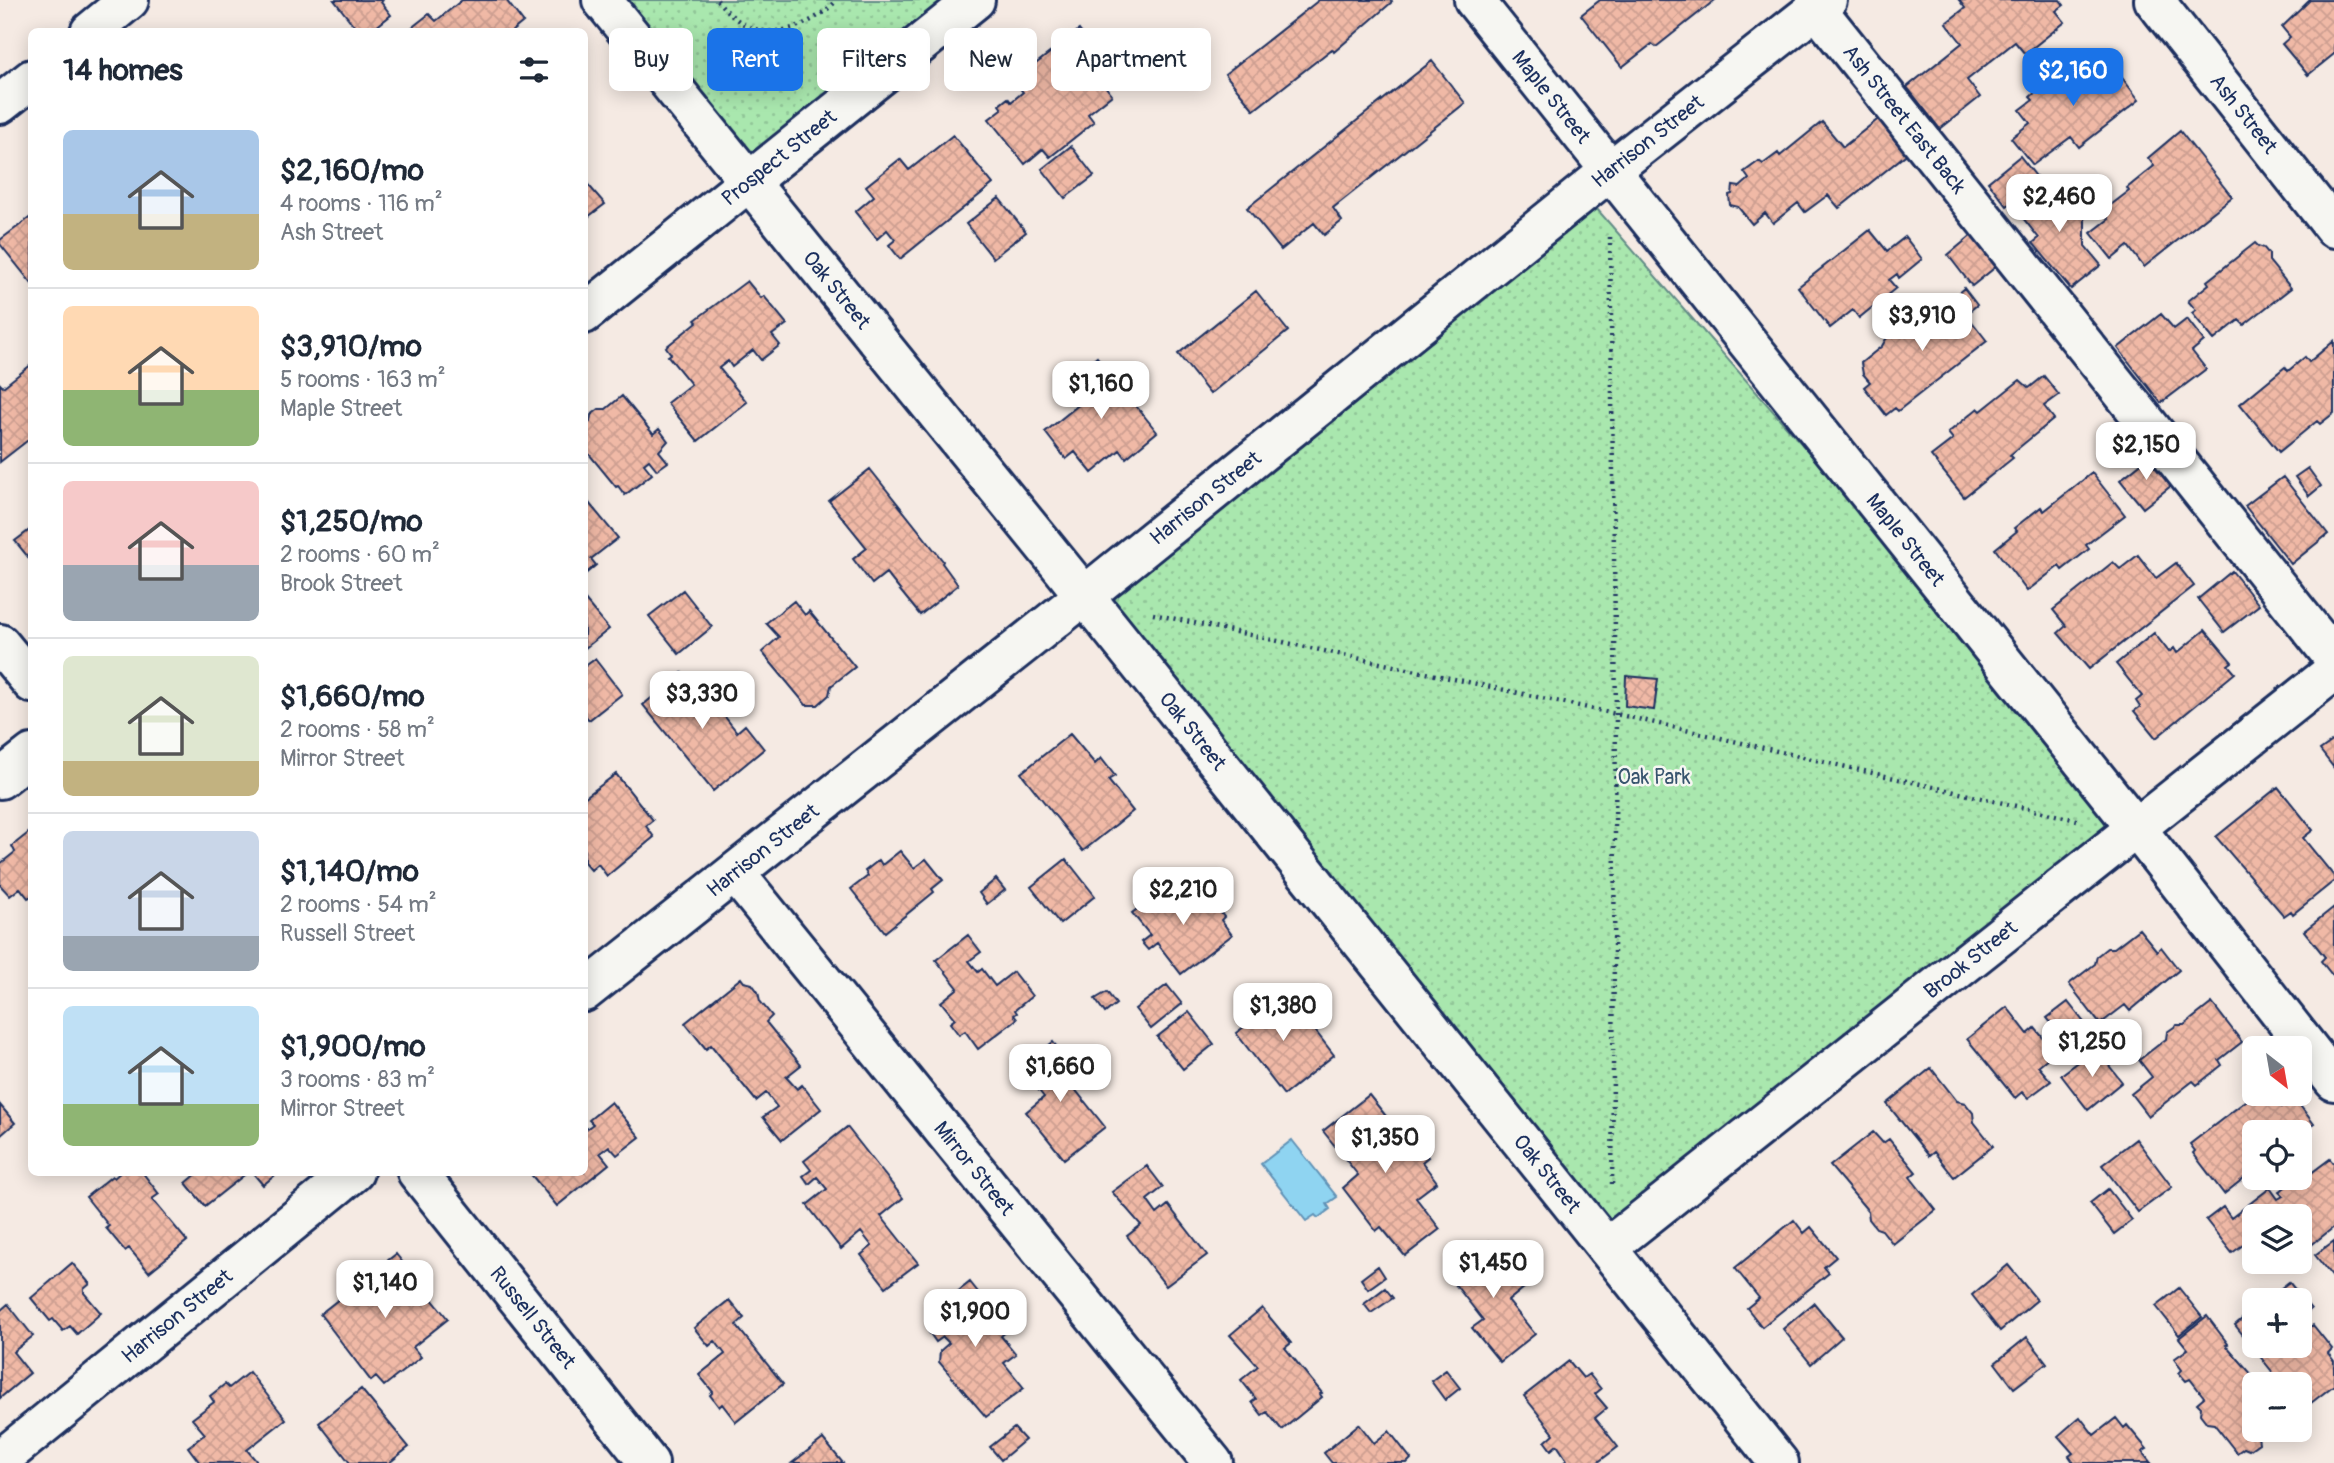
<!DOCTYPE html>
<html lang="en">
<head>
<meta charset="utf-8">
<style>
	:root { --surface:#fff; --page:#f2f2f3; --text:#1f2937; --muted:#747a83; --line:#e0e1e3; --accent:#1a73e8 }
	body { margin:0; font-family:Pangolin,sans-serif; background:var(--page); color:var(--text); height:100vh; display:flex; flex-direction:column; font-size:26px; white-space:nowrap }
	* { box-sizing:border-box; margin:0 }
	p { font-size:23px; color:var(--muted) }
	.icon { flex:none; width:38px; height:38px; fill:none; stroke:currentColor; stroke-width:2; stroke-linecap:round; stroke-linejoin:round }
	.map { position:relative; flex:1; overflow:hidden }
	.sheet { position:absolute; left:28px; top:28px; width:560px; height:1148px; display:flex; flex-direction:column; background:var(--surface); border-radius:10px; box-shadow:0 4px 18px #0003 }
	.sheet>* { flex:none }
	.guide { position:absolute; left:609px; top:28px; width:665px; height:63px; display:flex; gap:14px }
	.needle { width:46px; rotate:149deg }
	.controls { position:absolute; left:2242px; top:1036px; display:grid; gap:14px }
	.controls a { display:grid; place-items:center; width:70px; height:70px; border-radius:10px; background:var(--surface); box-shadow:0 4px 18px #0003; font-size:35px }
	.price { position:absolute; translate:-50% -60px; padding:0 16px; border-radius:14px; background:#fff; color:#222; font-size:23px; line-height:46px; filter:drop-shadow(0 2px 4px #0008) }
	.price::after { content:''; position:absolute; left:50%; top:42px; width:21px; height:16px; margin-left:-10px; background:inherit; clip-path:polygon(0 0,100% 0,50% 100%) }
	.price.selected { background:var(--accent); color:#fff }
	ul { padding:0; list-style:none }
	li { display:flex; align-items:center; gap:21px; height:175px; padding:0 35px }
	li+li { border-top:2px solid var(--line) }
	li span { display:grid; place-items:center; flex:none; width:196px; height:140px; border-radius:10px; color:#555 }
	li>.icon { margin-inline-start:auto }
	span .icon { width:84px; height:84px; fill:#fffc; stroke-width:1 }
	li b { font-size:30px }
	h2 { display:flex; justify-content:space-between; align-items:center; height:84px; padding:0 35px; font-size:30px }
	.tag { padding:0 24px; border-radius:10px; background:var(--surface); box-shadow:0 4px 18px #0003; font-size:24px; line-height:63px }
	.tag.selected { background:var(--accent); color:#fff }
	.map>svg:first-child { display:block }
	.park { fill:url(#park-dots); stroke:#628b86; stroke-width:2 }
	.water { fill:#8fd4f1; stroke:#6192b6; stroke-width:2 }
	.building { fill:url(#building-cross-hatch); stroke:#1b2f5e; stroke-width:2 }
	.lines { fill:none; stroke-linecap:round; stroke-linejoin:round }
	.minor-casing { stroke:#1b2f5e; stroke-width:44 }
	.major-casing { stroke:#1b2f5e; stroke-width:44 }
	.path { stroke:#1b2f5e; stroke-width:4.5; stroke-dasharray:2 5; stroke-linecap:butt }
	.minor { stroke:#f6f6f2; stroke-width:38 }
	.major { stroke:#f6f6f2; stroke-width:38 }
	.labels { text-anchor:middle; stroke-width:5; stroke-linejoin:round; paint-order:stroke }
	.street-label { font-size:21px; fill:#1b2f5e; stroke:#f6f6f2 }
	.park-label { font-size:21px; fill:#37546e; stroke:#f6f6f2 }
</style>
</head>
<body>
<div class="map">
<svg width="2334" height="1463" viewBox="0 0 2334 1463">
	<defs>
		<pattern id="park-dots" width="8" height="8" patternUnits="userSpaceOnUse" patternTransform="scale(1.75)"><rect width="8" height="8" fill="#a9e7ae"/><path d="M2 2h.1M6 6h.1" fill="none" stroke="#91c698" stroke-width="1.8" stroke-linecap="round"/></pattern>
		<pattern id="building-cross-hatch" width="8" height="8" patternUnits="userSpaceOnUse" patternTransform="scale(1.75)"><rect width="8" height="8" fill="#f0b9a6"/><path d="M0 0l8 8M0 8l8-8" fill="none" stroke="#cd9f91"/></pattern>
	</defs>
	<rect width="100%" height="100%" fill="#f5eae3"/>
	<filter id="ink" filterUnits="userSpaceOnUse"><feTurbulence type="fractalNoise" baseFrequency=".0143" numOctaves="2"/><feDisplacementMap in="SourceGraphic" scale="14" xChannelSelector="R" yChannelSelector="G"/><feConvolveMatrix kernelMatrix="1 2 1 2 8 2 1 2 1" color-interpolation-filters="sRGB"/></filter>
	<g filter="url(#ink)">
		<path class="park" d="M602 0H975L750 183Z
			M1583 193 2136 828 1607 1248 1087 599Z"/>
		<path class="water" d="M1292 1140 1337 1197 1327 1204 1330 1209 1318 1218 1315 1215 1306 1221 1261 1164Z"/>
		<path class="building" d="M334 0H383L381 2 391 15 370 32H359Z
			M462 0H506L523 22 511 32H412L410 29 429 14 436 21Z
			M1319 0H1390L1392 2 1334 52 1332 49 1254 110 1225 74Z
			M1600 0H1715L1656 47 1652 44 1622 67 1581 15Z
			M1959 0H2060L2064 5 2056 11 2065 22 2025 54 2015 42 1967 80 1980 97 1940 129 1907 87 1962 43 1946 23 1965 8Z
			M2310 0H2334V54L2308 75 2282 44 2290 37 2282 27Z
			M1079 30 1106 64 1094 72 1112 95 1088 114 1094 122 1050 157 1043 149 1025 164 989 119 1002 109 999 105 1008 98 1011 102 1023 92 1014 81Z
			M2091 52 2103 67 2110 62 2139 100 2079 147 2071 137 2033 165 2011 138 2030 123 2020 110 2033 100 2030 97 2045 84 2047 87Z
			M1432 61 1465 103 1333 208 1342 221 1324 235 1314 223 1281 250 1247 208Z
			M1886 113 1914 148 1839 208 1828 195 1805 212 1798 203 1773 223 1765 213 1752 224 1738 207 1730 205 1729 195 1732 194 1733 186 1740 187 1749 179 1744 172 1759 161 1763 164 1778 153 1780 156 1822 122 1843 147Z
			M2180 131 2232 197 2144 267 2128 246 2112 259 2091 233 2109 219 2103 211 2129 191 2127 188 2154 166 2148 158Z
			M953 135 993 184 900 259 889 245 895 240 887 230 877 239 855 212 874 196 866 186 900 159 909 170Z
			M1071 146 1094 176 1065 198 1042 169Z
			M2020 156 2039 180 2007 206 1988 182Z
			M584 180 605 204 584 220Z
			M2048 180 2073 211 2078 207 2085 216V246L2101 265 2071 289 2033 243 2039 238 2014 207Z
			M999 198 1026 232 993 258 966 224Z
			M32 216V284L0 244V240Z
			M1870 230 1887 251 1905 237 1922 259 1899 278 1897 274 1889 280 1896 288 1859 318 1853 310 1830 328 1798 287Z
			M1978 230 2003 261 1972 286 1948 255Z
			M2255 243 2258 246 2264 248 2269 254V261L2291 288 2244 325 2239 320 2214 340 2192 313 2196 310 2188 301 2209 284 2207 281Z
			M747 281 761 298 764 296 787 324 772 335 780 345 761 360 753 350 732 367 728 361 719 368 747 402 698 441 667 403 691 384 668 356 671 354 666 347 697 322 695 320Z
			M1964 288 1977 305 1966 314 1987 341 1898 411 1895 408 1886 415 1864 387 1870 382 1863 374 1861 363 1882 346 1886 339 1896 331 1903 330 1945 297 1949 301Z
			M1256 291 1288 331 1210 394 1178 354Z
			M2161 314 2174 329 2187 319 2204 341 2192 351 2206 369 2161 403 2118 348Z
			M2334 341V413L2320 424 2317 421 2279 452 2240 404 2285 367 2288 371 2305 357 2309 362Z
			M1097 357 1157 432 1126 458 1120 450 1092 473 1075 452 1066 459 1045 432 1087 398 1071 379Z
			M32 364V437L0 462V384L3 387Z
			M2044 376 2059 395 2044 406 2054 419 2010 455 2013 458 1964 497 1931 456 1953 439 1948 433 1978 408 1981 411 2020 380 2029 388Z
			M622 396 653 434 659 429 668 441 659 451 668 462 657 470 649 460 644 464 652 474 625 495 618 486 616 487 584 448V426L590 422 591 415 599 409H606Z
			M2149 457 2172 485 2143 508 2120 480Z
			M2308 468 2321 486 2309 496 2295 477Z
			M870 469 943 561 942 563 958 585 920 615 886 573 872 584 853 559 867 548 829 501Z
			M2092 473 2125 515 2086 545 2089 549 2062 570 2059 566 2027 591 1995 549 2017 531 2014 528 2041 507 2044 511Z
			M2283 477 2328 534 2291 564 2245 506Z
			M584 497 618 538 591 559 596 565 584 575Z
			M32 528V562L15 541Z
			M2138 555 2156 578 2176 563 2194 586 2089 669 2058 633 2066 626 2053 610 2113 562 2120 569Z
			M2232 571 2259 605 2224 632 2198 599Z
			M683 590 712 627 679 654 649 616Z
			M584 599 609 629 584 649Z
			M794 601 805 615 809 611 855 667 831 686 829 695 818 705H806L762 652 779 637 766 623Z
			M2205 630 2232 662 2228 665 2235 673 2156 738 2134 711 2140 707 2136 701 2142 696 2116 664 2154 633 2169 652 2174 648 2177 653Z
			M595 659 622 694 589 720 584 714V667Z
			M682 673 696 690 700 687 710 692 720 704 722 713 737 732 745 725 764 749 713 791 643 705Z
			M1626 676 1658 679 1654 710 1625 706Z
			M1070 734 1095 764 1101 758 1115 776 1108 780 1133 811 1083 851 1021 773Z
			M2334 740V768L2320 750Z
			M616 774 653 820 646 826 654 837 607 876 598 864 591 870 584 862V798Z
			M2278 787 2313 830 2303 838 2334 876V881L2293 914 2291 911 2284 916 2216 837Z
			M32 830V896L28 898 20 888 10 896 0 885V864L15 852 12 846Z
			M900 851 914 868 926 859 943 880 932 889 934 892 885 932 851 889 868 876 865 871 879 860 882 865Z
			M1066 859 1095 896 1060 924 1031 887Z
			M996 879 1005 890 987 904 979 893Z
			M1194 886 1196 889 1200 886 1224 917 1221 920 1232 935 1181 974 1157 943 1148 950 1141 942 1150 935 1132 913 1158 893 1169 906Z
			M2334 907V974L2332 975 2321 961 2325 957 2304 931Z
			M2139 929 2157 951 2161 947 2179 970 2130 1011 2125 1005 2100 1024 2069 984 2095 964 2097 956 2107 948H2114Z
			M968 935 981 952 969 961 978 972 982 969 995 986 1013 972 1032 996 1015 1010 1017 1013 1014 1015 1017 1019 978 1049 965 1031 959 1035 950 1023 955 1019 941 1002 958 988 936 960Z
			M741 978 744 982 752 984 758 992 760 1001 772 1016 766 1022 801 1065 786 1077 797 1089 802 1085 821 1109 782 1140 763 1117 777 1107 766 1093 756 1101 711 1045 706 1049 685 1023Z
			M1167 985 1182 1004 1151 1029 1135 1009Z
			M1107 992 1116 1004 1105 1013 1095 999Z
			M1280 997 1291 1011 1296 1006 1334 1055 1284 1095 1236 1033 1249 1023 1241 1012 1259 998 1266 1008Z
			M2068 1002 2097 1039 2077 1055 2047 1018Z
			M2212 1003 2242 1042 2219 1060 2222 1065 2197 1085 2193 1081 2148 1116 2131 1094 2152 1077 2139 1060 2166 1039 2167 1032 2177 1025H2184Z
			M2007 1007 2028 1034 2035 1028 2055 1052 2038 1066 2051 1081 2028 1098 2022 1092 2015 1098 1967 1039Z
			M1189 1012 1214 1044 1183 1069 1157 1037Z
			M1053 1042 1068 1061 1059 1069 1105 1127 1064 1159 1026 1112 1044 1097 1021 1068Z
			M2096 1049 2122 1082 2088 1110 2061 1075Z
			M1931 1068 1957 1101 1965 1103 1973 1113 1974 1122 1993 1146 1954 1177 1934 1152 1929 1156 1887 1104Z
			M2255 1094H2272L2282 1107 2294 1098 2314 1124 2300 1135V1132H2254V1170L2224 1194 2193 1153 2195 1151 2190 1144Z
			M1369 1095 1410 1146 1416 1141 1428 1157 1422 1162 1437 1182 1416 1198 1440 1229 1405 1256 1381 1227 1376 1231 1343 1188 1358 1175 1323 1131Z
			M611 1102 640 1137 617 1155 609 1146 600 1153 609 1164 557 1206 529 1172H584V1131L593 1124 589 1120Z
			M0 1105 15 1123 0 1136Z
			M847 1127 903 1198 881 1216 918 1263 886 1287 861 1255 872 1246 861 1232 841 1249 807 1205 827 1189 817 1177 809 1184 803 1176 811 1170 804 1161Z
			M1873 1132 1883 1143 1889 1139 1916 1172 1910 1177 1936 1210 1893 1244 1882 1230 1876 1228 1869 1219 1868 1211 1830 1166Z
			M2136 1139 2172 1187 2138 1212 2102 1165Z
			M2330 1159 2334 1164V1227L2300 1254V1216H2254V1237L2232 1253 2206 1220 2223 1207 2231 1218 2270 1188 2278 1199 2283 1196 2279 1192 2304 1172 2307 1176Z
			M1147 1166 1163 1187 1147 1200 1157 1214 1168 1205 1207 1255 1166 1286 1127 1236 1141 1225 1112 1192Z
			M121 1172H142L159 1194 152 1199 187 1241 149 1272 129 1248 125 1251 106 1228 109 1226 86 1197 112 1176 114 1178Z
			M199 1172H248L205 1206 186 1183Z
			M252 1172H279L263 1185Z
			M2108 1189 2132 1220 2114 1234 2090 1203Z
			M1794 1220 1804 1233 1811 1227 1836 1257 1824 1267 1829 1273 1762 1327 1747 1308 1759 1298 1735 1268Z
			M1488 1241 1525 1287 1508 1301 1535 1334 1500 1362 1472 1328 1483 1320 1447 1274Z
			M2334 1241V1279L2315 1255Z
			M396 1254 416 1279H421L426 1283 428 1294 448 1319 413 1347 421 1357 384 1386 376 1377 371 1381 320 1314Z
			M72 1263 90 1284 84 1289V1293L101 1313 77 1334 70 1326 63 1331 53 1319 50 1321 31 1298Z
			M2008 1265 2037 1300 2000 1331 1972 1295Z
			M1378 1266 1385 1277 1368 1289 1361 1279Z
			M970 1282 1008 1330 1001 1336 1016 1354 1004 1363 1024 1388 986 1417 939 1362 940 1351 949 1343 943 1337 936 1342 929 1332 935 1327 927 1316Z
			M2289 1282 2311 1309 2300 1318V1300H2266Z
			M1385 1288 1393 1298 1371 1313 1364 1304Z
			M2179 1288 2202 1317 2179 1335 2156 1306Z
			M729 1300 744 1318 736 1325 783 1384 736 1422 722 1404 719 1407 710 1395 713 1392 699 1375 725 1354 715 1341 709 1346 694 1328Z
			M1814 1303 1842 1337 1811 1364 1783 1329Z
			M8 1304 33 1336 13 1352 30 1373 0 1398V1311Z
			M1262 1308 1291 1343 1285 1348 1322 1393 1320 1394 1322 1397 1282 1430 1267 1412 1262 1415 1252 1402 1256 1399 1241 1380 1258 1366 1230 1335Z
			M2254 1309V1346H2300V1318L2308 1328 2313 1325 2332 1349 2328 1353 2334 1361V1385L2302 1410 2300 1406V1384H2282L2235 1325Z
			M2207 1316 2228 1344 2226 1345 2260 1384H2254V1430H2267L2258 1436 2259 1443 2249 1450 2244 1448 2237 1453 2214 1424 2207 1423 2200 1414 2201 1407 2197 1403 2204 1397 2190 1379 2186 1381 2179 1373 2182 1370 2174 1359 2188 1349 2179 1338Z
			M2027 1337 2047 1363 2014 1388 1995 1363Z
			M1569 1361 1583 1378 1589 1374 1601 1389 1595 1394 1607 1408 1595 1418 1618 1447 1597 1463H1563L1567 1460 1557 1445 1551 1450 1545 1442 1554 1434 1524 1396Z
			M1446 1370 1460 1388 1445 1400 1431 1381Z
			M249 1372 286 1419 247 1450 258 1463H200L188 1447 205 1434 192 1419 214 1402 210 1396 225 1384 229 1388Z
			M361 1389 409 1447 389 1463H350L319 1423Z
			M2080 1417 2094 1435 2116 1418 2124 1428 2127 1425 2147 1449 2142 1452 2151 1463H2074L2069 1456 2073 1453 2058 1436Z
			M1359 1424 1374 1443 1389 1431 1411 1459 1407 1463H1332L1324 1453Z
			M1014 1428 1025 1440 1001 1460 990 1447Z
			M823 1439 843 1463H792Z"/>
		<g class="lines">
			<defs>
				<g id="minor">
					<path id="s1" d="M602 0 1063 569 1779 1463"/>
					<path id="s2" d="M2154 0 2334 228"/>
					<path id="s3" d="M1816 8 2334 658"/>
					<path d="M90 32 129 0"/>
					<path d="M0 104 32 79"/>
					<path id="s4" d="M584 314 975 0"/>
					<path d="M0 644 32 683"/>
					<path d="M0 779 32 754"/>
					<path id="s5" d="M735 873 1213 1463"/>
					<path id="s6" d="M584 992 1084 596 1611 170 1827 0"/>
					<path id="s7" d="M417 1172 649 1463"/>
					<path id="s8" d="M1607 1248 2334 671"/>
					<path id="s9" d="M0 1460 354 1172"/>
				</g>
				<g id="major">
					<path id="s10" d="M1474 0 2136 828 2334 1081"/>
				</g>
			</defs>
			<use href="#minor" class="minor-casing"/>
			<use href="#major" class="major-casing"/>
			<path class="path" d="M717 0C726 11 738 23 752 28 781 39 818 21 837 0
				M1610 237 1616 714 1612 1188
				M1153 614 1616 714 2077 820"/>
			<use href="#minor" class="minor"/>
			<use href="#major" class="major"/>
		</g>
	</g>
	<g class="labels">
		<g class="street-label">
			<text dy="7" stroke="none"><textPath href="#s10" startOffset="124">Maple Street</textPath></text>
			<text dy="7" stroke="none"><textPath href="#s2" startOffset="145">Ash Street</textPath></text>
			<text dy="7" stroke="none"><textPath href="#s3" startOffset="142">Ash Street East Back</textPath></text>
			<text dy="7" stroke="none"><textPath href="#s6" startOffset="1362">Harrison Street</textPath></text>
			<text dy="7" stroke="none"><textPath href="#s4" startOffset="250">Prospect Street</textPath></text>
			<text dy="7" stroke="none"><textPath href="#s1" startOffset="373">Oak Street</textPath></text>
			<text dy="7" stroke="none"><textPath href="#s6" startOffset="794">Harrison Street</textPath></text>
			<text dy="7" stroke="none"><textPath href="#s10" startOffset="691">Maple Street</textPath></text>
			<text dy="7" stroke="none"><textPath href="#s1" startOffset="940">Oak Street</textPath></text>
			<text dy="7" stroke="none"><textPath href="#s6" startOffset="228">Harrison Street</textPath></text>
			<text dy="7" stroke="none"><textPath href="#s8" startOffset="464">Brook Street</textPath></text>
			<text dy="7" stroke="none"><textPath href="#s5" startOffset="380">Mirror Street</textPath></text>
			<text dy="7" stroke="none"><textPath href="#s1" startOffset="1507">Oak Street</textPath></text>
			<text dy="7" stroke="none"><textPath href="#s9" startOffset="228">Harrison Street</textPath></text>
			<text dy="7" stroke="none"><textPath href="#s7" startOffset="186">Russell Street</textPath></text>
		</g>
		<g class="park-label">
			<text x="1654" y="784">Oak Park</text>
		</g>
	</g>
</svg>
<div class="controls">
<a><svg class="needle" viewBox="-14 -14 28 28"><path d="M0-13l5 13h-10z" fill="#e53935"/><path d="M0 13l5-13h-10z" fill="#747a83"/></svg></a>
<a><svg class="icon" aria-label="locate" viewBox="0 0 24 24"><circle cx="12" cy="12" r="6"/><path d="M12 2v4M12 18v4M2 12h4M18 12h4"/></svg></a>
<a><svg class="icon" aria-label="layers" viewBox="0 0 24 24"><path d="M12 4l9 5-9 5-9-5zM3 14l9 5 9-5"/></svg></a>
<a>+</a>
<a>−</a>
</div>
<b class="price selected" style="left:2073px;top:108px">$2,160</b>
<b class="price" style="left:2059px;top:234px">$2,460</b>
<b class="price" style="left:1922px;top:353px">$3,910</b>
<b class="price" style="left:1101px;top:421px">$1,160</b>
<b class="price" style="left:2146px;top:482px">$2,150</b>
<b class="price" style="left:702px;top:731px">$3,330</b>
<b class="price" style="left:1183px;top:927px">$2,210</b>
<b class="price" style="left:1283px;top:1043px">$1,380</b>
<b class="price" style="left:2092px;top:1079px">$1,250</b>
<b class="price" style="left:1060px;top:1104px">$1,660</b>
<b class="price" style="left:1385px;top:1175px">$1,350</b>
<b class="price" style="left:1493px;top:1300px">$1,450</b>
<b class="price" style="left:385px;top:1320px">$1,140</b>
<b class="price" style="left:975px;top:1349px">$1,900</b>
<div class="guide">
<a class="tag">Buy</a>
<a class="tag selected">Rent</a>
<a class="tag">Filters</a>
<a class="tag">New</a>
<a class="tag">Apartment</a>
</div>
<section class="sheet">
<h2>14 homes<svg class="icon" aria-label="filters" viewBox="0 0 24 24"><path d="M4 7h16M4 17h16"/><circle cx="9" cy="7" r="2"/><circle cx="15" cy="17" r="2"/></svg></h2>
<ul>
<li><span style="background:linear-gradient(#a9c7e8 60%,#c2b280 0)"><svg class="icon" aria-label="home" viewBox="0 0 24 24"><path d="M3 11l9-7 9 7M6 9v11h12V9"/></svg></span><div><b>$2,160/mo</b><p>4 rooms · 116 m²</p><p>Ash Street</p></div></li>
<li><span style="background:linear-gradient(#ffd9b3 60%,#8fb573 0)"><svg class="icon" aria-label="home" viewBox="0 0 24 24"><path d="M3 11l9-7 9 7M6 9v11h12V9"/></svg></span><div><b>$3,910/mo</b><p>5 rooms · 163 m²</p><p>Maple Street</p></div></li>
<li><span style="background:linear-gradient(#f6c9c9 60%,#9aa5b1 0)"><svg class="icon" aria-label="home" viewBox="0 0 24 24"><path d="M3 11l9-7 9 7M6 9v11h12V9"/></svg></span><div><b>$1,250/mo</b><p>2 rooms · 60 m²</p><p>Brook Street</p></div></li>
<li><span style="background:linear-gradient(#dfe7d0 75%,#c2b280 0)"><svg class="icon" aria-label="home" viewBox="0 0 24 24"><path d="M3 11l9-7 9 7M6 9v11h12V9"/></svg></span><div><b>$1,660/mo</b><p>2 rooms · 58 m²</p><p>Mirror Street</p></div></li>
<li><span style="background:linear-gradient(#c9d6e8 75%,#9aa5b1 0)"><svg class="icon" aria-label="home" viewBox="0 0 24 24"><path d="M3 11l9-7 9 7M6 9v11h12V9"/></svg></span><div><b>$1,140/mo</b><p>2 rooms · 54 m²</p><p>Russell Street</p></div></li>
<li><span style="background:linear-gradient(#bfe0f5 70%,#8fb573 0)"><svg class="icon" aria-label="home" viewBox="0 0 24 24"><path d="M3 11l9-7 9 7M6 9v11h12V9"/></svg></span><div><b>$1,900/mo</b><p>3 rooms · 83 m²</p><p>Mirror Street</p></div></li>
</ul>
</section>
</div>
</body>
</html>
